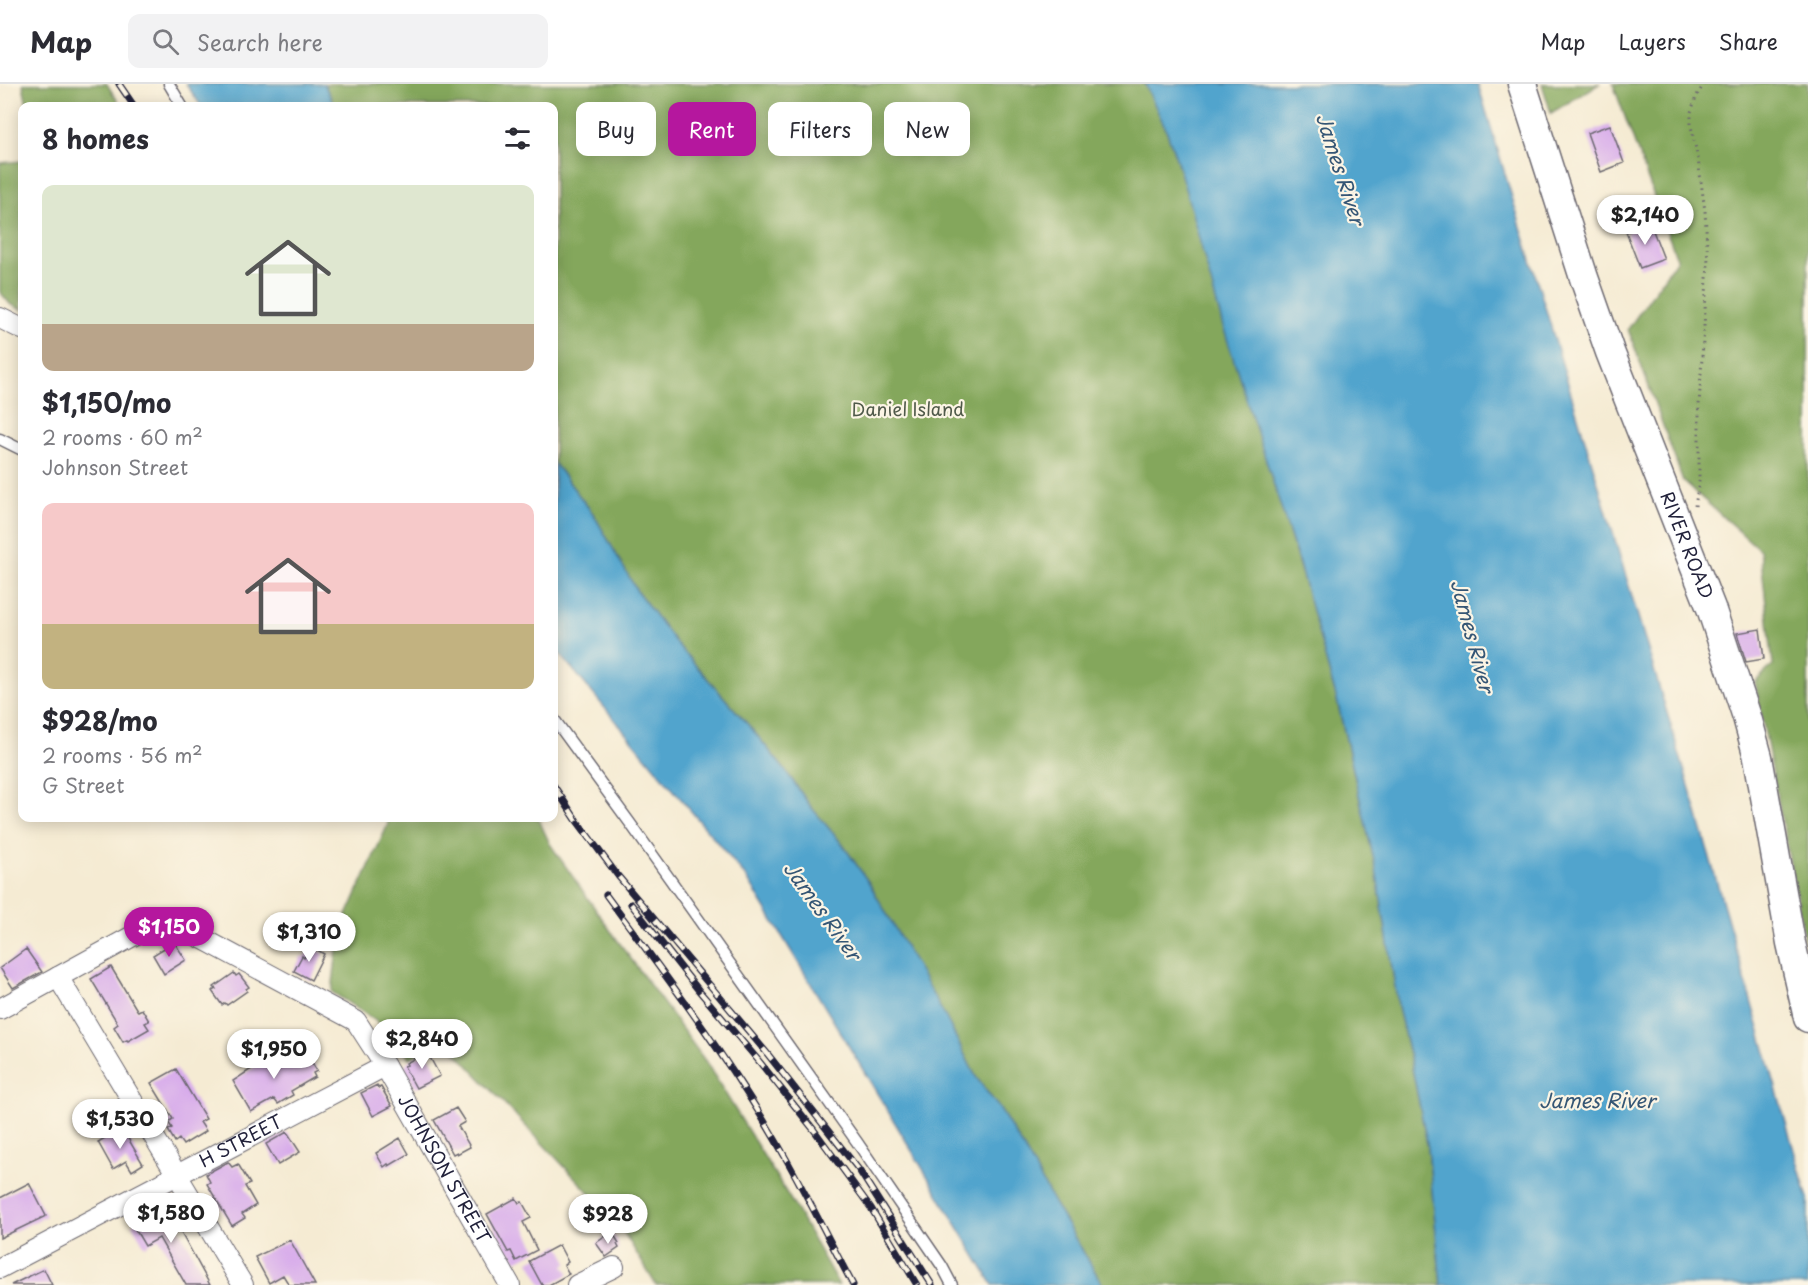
<!DOCTYPE html>
<html lang="en">
<head>
<meta charset="utf-8">
<style>
	:root { --surface:#fff; --page:#f2f2f3; --text:#2b2b33; --muted:#7c7c81; --line:#e1e1e2; --accent:#b5179e }
	body { margin:0; font-family:"Playpen Sans",sans-serif; background:var(--page); color:var(--text); height:100vh; display:flex; flex-direction:column; font-size:22px; white-space:nowrap }
	* { box-sizing:border-box; margin:0 }
	p { font-size:20px; color:var(--muted) }
	.icon { flex:none; width:33px; height:33px; fill:none; stroke:currentColor; stroke-width:2; stroke-linecap:round; stroke-linejoin:round }
	.map { position:relative; flex:1; overflow:hidden }
	.drawer { position:absolute; left:18px; top:18px; width:540px; height:720px; display:flex; flex-direction:column; background:var(--surface); border-radius:12px; box-shadow:0 3px 15px #0003 }
	.drawer>* { flex:none }
	.hud { position:absolute; left:576px; top:18px; width:570px; height:54px; display:flex; gap:12px }
	.price { position:absolute; translate:-50% -51px; padding:0 14px; border-radius:21px; background:#fff; color:#222; font-size:20px; line-height:39px; filter:drop-shadow(0 2px 3px #0008) }
	.price::after { content:''; position:absolute; left:50%; top:36px; width:18px; height:14px; margin-left:-9px; background:inherit; clip-path:polygon(0 0,100% 0,50% 100%) }
	.price.current { background:var(--accent); color:#fff }
	ul { padding:0; list-style:none }
	li { display:grid; align-content:center; gap:12px; height:318px; padding:0 24px }
	li span { display:grid; place-items:center; height:186px; border-radius:12px; color:#555 }
	li>.icon { margin-inline-start:auto }
	span .icon { width:108px; height:108px; fill:#fffc; stroke-width:1 }
	li b { font-size:26px }
	h2 { display:flex; justify-content:space-between; align-items:center; height:72px; padding:0 24px; font-size:26px }
	.pill { padding:0 21px; border-radius:12px; background:var(--surface); box-shadow:0 3px 15px #0003; font-size:21px; line-height:54px }
	.pill.current { background:var(--accent); color:#fff }
	header { display:flex; align-items:center; gap:36px; box-sizing:border-box; height:84px; padding:0 30px; background:var(--surface); border-bottom:2px solid var(--line) }
	header strong { font-size:28px }
	nav { display:flex; gap:33px; margin-inline-start:auto; font-size:21px }
	.search { width:420px; height:54px; background:var(--page); display:flex; align-items:center; gap:15px; box-sizing:border-box; padding:0 21px; border-radius:12px; color:var(--muted); font-size:22px }
	.map>svg:first-child { display:block }
	.forest { fill:#84a75c; stroke:#53644c; stroke-width:1.5 }
	.water { fill:#51a4cd; stroke:#3a6384; stroke-width:1.5 }
	.building { fill:#d7aaeb }
	.lines { fill:none; stroke-linecap:round; stroke-linejoin:round }
	.lane-casing { stroke:#6c6870; stroke-width:13 }
	.street-casing { stroke:#6c6870; stroke-width:22 }
	.secondary-casing { stroke:#6c6870; stroke-width:31 }
	.path { stroke:#6c6870; stroke-width:3; stroke-dasharray:1.5 4.5; stroke-linecap:butt }
	.lane { stroke:#fff; stroke-width:10 }
	.street { stroke:#fff; stroke-width:20 }
	.secondary { stroke:#fff; stroke-width:28 }
	.rail-casing { stroke:#22223b; stroke-width:7 }
	.rail { stroke:#fcf5e5; stroke-width:4.5; stroke-dasharray:14; stroke-linecap:butt }
	.labels { text-anchor:middle; stroke-width:4.5; stroke-linejoin:round; paint-order:stroke }
	.park-label { font-size:18px; fill:#505a4a; stroke:#fcf5e5 }
	.street-label { font-size:18px; fill:#22223b; stroke:#fcf5e5 }
	.water-label { font-size:20px; font-style:italic; fill:#355675; stroke:#fcf5e5 }
</style>
</head>
<body>
<header>
<strong>Map</strong>
<div class="search"><svg class="icon" aria-label="search" viewBox="0 0 24 24"><circle cx="10" cy="10" r="6"/><path d="M15 15l6 6"/></svg>Search here</div>
<nav><a>Map</a><a>Layers</a><a>Share</a></nav>
</header>
<div class="map">
<svg width="1808" height="1201" viewBox="0 0 1808 1201">
	<rect width="100%" height="100%" fill="#fcf5e5"/>
	<filter id="ink" filterUnits="userSpaceOnUse"><feTurbulence type="fractalNoise" baseFrequency=".0167" numOctaves="2"/><feDisplacementMap in="SourceGraphic" scale="12" xChannelSelector="R" yChannelSelector="G"/><feConvolveMatrix kernelMatrix="1 2 1 2 8 2 1 2 1" color-interpolation-filters="sRGB"/></filter>
	<filter id="wash" filterUnits="userSpaceOnUse"><feTurbulence type="fractalNoise" baseFrequency=".008" numOctaves="4" result="noise"/><feDisplacementMap in="SourceGraphic" scale="24" xChannelSelector="R" yChannelSelector="G"/><feGaussianBlur stdDeviation="1.35" result="paint"/><feColorMatrix in="noise" values="0 0 0 0 0 0 0 0 0 0 0 0 0 0 0 0 0 1.4 0 .05"/><feComposite in="paint" operator="in"/></filter>
	<g filter="url(#wash)">
		<rect width="100%" height="100%" fill="#f5ebd3"/>
		<path class="forest" d="M23 0H107L121 22H27Z
			M324 0H1145L1166 45 1177 77 1311 521 1337 616 1376 785 1399 927 1411 978 1428 1064 1441 1201H1103L1054 1119 1026 1068 999 1024 976 993 946 934 869 799 843 761 811 723 785 686 751 644 676 559 637 507 594 431 554 379V22H335Z
			M1542 0H1599L1551 29Z
			M1613 0H1808V872L1755 598 1773 581 1760 466 1683 397 1628 245 1677 175Z
			M22 77V226L10 220 0 208V79Z
			M387 734H538L550 760 610 846 706 978 792 1118 839 1201H656L618 1139 443 955 410 974 376 937 332 908 339 849 388 740Z"/>
		<path class="water" d="M186 0H324L335 22H201Z
			M1145 0H1478L1695 722 1808 1115V1201H1441L1428 1064 1411 978 1399 927 1376 785 1337 616 1298 476 1222 239 1191 125 1177 77 1166 45Z
			M554 379 594 431 637 507 676 559 751 644 785 686 811 723 843 761 869 799 946 934 976 993 999 1024 1026 1068 1054 1119 1103 1201H993L747 794 554 563Z"/>
		<g id="blocks">
			<path class="building" d="M1610 41 1624 79 1601 88 1587 49Z
				M1650 139 1664 175 1640 184 1626 148Z
				M1760 545 1764 575 1746 578 1737 549Z
				M174 858 186 876 164 890 153 871Z
				M311 862 324 870 311 896 294 887 302 872 304 874Z
				M26 865 42 888 13 904 0 884Z
				M111 883 137 926 138 927 142 925 149 937 145 939 149 945 128 957 127 956 123 958 114 943 118 940 117 938 91 895Z
				M234 889 236 892 239 890 249 903 246 905 247 907 227 921 225 919 222 921 212 907 216 905 214 903Z
				M305 967 317 987 313 989 315 993 291 1007 293 1011 278 1020 274 1015 251 1028 233 997 273 971 278 982Z
				M427 968 440 992 416 1004 404 982 407 981 406 979Z
				M176 985 206 1035 200 1038 206 1047 183 1061 179 1055 175 1058 168 1046 172 1044 168 1038 173 1035 151 999Z
				M377 1001 378 1004 381 1003 392 1022 373 1032 361 1009Z
				M456 1024 465 1038 458 1042 470 1063 457 1070V1068L453 1070 434 1036Z
				M122 1044 143 1080 132 1087 126 1077 113 1085 98 1058Z
				M287 1048 300 1068 278 1081 266 1060Z
				M400 1054 409 1070 389 1082 388 1080 384 1083 376 1069Z
				M228 1078 232 1083 238 1080 250 1100 245 1102 256 1121 242 1130 245 1134 232 1142 207 1100 210 1098 206 1090Z
				M29 1099 46 1132 0 1154V1114Z
				M516 1114 519 1119 522 1118 531 1134 523 1138 537 1166 516 1177 511 1167 508 1168 487 1130Z
				M161 1122 165 1128 169 1126 210 1201H186L159 1154 145 1162 132 1140Z
				M612 1148 619 1159 617 1160 619 1164 606 1173 596 1159Z
				M290 1156 315 1201H289L283 1191 269 1199 255 1173Z
				M559 1161 568 1178 564 1181 569 1190 549 1201H542L529 1177Z
				M44 1185 52 1201H11Z"/>
		</g>
	</g>
	<g filter="url(#ink)">
		<use href="#blocks" fill-opacity="0" stroke="#6c6870" stroke-width="1.5"/>
		<g class="lines">
			<defs>
				<path id="lane" d="M169 0 182 22
					M0 355 22 366
					M554 635 630 739 857 1058 942 1182 952 1201"/>
				<g id="street">
					<path d="M0 234 22 245"/>
					<path d="M58 893 243 1201"/>
					<path id="s1" d="M0 925 149 843 167 839 181 843 356 937 385 982 510 1201"/>
					<path id="s2" d="M0 1184 385 982"/>
					<path d="M577 1201 614 1183"/>
				</g>
				<g id="secondary">
					<path id="s3" d="M1522 0 1584 194 1610 268 1711 524 1747 633 1758 673 1791 859 1808 934"/>
				</g>
			</defs>
			<use href="#lane" class="lane-casing"/>
			<use href="#street" class="street-casing"/>
			<use href="#secondary" class="secondary-casing"/>
			<path class="path" d="M1695 422 1699 398V321L1708 179 1705 127 1698 75 1691 42V28L1696 13 1704 0"/>
			<use href="#lane" class="lane"/>
			<use href="#street" class="street"/>
			<use href="#secondary" class="secondary"/>
			<defs>
				<path id="rail" d="M119 0 134 22
					M554 702 577 737 618 792 766 968 859 1086 932 1201
					M606 811C653 875 701 938 744 1005 785 1067 818 1135 853 1201
					M631 820 700 908 758 976 814 1046 871 1124 917 1201"/>
			</defs>
			<use href="#rail" class="rail-casing"/>
			<use href="#rail" class="rail"/>
		</g>
	</g>
	<g class="labels">
		<g class="park-label">
			<text x="908" y="332">Daniel Island</text>
		</g>
		<g class="street-label">
			<text dy="6" stroke="none"><textPath href="#s3" startOffset="490">RIVER ROAD</textPath></text>
			<text dy="6" stroke="none"><textPath href="#s2" startOffset="272">H STREET</textPath></text>
			<text dy="6" stroke="none"><textPath href="#s1" startOffset="574">JOHNSON STREET</textPath></text>
		</g>
		<g class="water-label">
			<text transform="translate(1340 85) rotate(72)" y="7">James River</text>
			<text transform="translate(1472 552) rotate(75)" y="7">James River</text>
			<text transform="translate(822 827) rotate(54)" y="7">James River</text>
			<text x="1597" y="1024">James River</text>
		</g>
	</g>
</svg>
<b class="price" style="left:1645px;top:162px">$2,140</b>
<b class="price current" style="left:169px;top:874px">$1,150</b>
<b class="price" style="left:309px;top:879px">$1,310</b>
<b class="price" style="left:422px;top:986px">$2,840</b>
<b class="price" style="left:274px;top:996px">$1,950</b>
<b class="price" style="left:120px;top:1066px">$1,530</b>
<b class="price" style="left:171px;top:1160px">$1,580</b>
<b class="price" style="left:608px;top:1161px">$928</b>
<div class="hud">
<a class="pill">Buy</a>
<a class="pill current">Rent</a>
<a class="pill">Filters</a>
<a class="pill">New</a>
</div>
<section class="drawer">
<h2>8 homes<svg class="icon" aria-label="filters" viewBox="0 0 24 24"><path d="M4 7h16M4 17h16"/><circle cx="9" cy="7" r="2"/><circle cx="15" cy="17" r="2"/></svg></h2>
<ul>
<li><span style="background:linear-gradient(#dfe7d0 75%,#b9a48a 0)"><svg class="icon" aria-label="home" viewBox="0 0 24 24"><path d="M3 11l9-7 9 7M6 9v11h12V9"/></svg></span><div><b>$1,150/mo</b><p>2 rooms · 60 m²</p><p>Johnson Street</p></div></li>
<li><span style="background:linear-gradient(#f6c9c9 65%,#c2b280 0)"><svg class="icon" aria-label="home" viewBox="0 0 24 24"><path d="M3 11l9-7 9 7M6 9v11h12V9"/></svg></span><div><b>$928/mo</b><p>2 rooms · 56 m²</p><p>G Street</p></div></li>
</ul>
</section>
</div>
</body>
</html>
